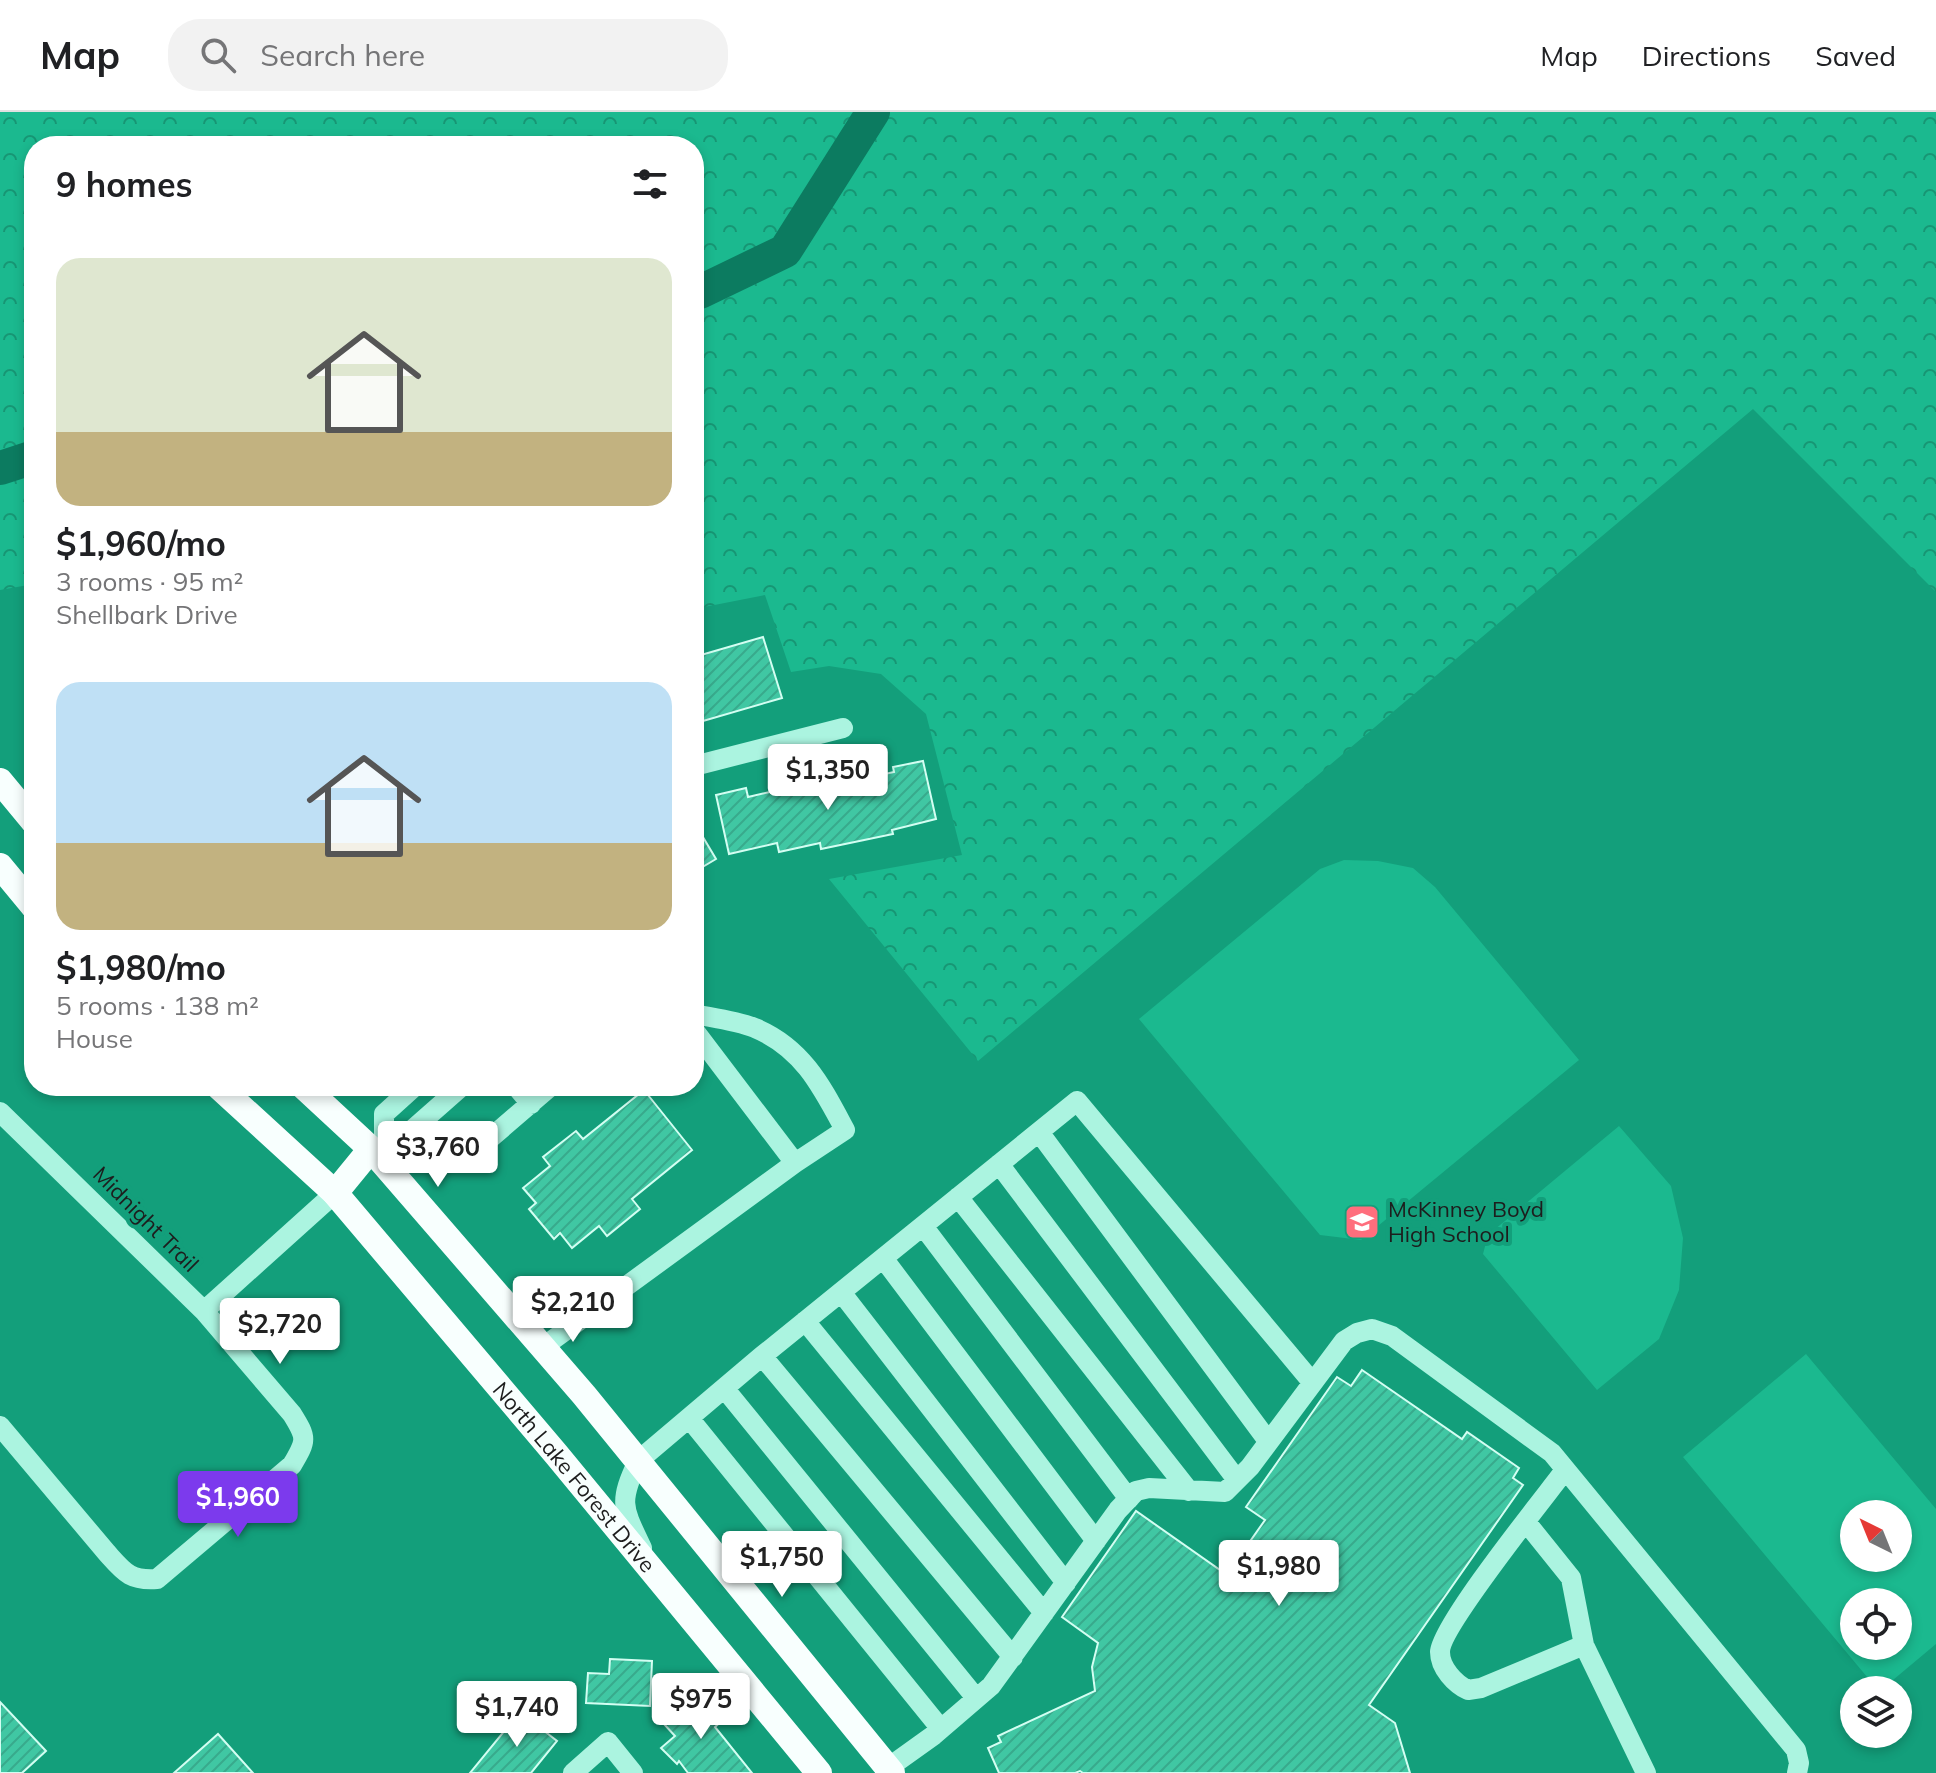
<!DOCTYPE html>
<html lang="en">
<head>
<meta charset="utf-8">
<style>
	:root { --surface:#fff; --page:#f2f2f2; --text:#202124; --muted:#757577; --line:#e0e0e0; --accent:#7c3aed }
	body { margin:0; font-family:Mulish,sans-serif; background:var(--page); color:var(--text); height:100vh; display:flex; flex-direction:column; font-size:30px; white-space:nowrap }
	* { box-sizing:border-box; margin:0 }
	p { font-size:26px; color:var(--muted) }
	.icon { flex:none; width:44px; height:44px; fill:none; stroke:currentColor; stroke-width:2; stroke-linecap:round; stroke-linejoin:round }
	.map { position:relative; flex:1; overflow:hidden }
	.side { position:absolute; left:24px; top:24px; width:680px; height:960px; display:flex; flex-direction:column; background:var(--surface); border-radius:32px; box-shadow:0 4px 12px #0003 }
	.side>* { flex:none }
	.needle { width:52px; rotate:317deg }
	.fabs { position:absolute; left:1840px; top:1388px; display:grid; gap:16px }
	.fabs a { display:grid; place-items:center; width:72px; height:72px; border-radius:50%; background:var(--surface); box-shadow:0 4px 12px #0003; font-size:40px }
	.price { position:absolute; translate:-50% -68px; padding:0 18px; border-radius:8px; background:#fff; color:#222; font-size:26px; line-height:52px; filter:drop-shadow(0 2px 4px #0008) }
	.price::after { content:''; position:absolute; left:50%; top:48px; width:24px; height:18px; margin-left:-12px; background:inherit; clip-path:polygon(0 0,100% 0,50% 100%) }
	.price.selected { background:var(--accent); color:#fff }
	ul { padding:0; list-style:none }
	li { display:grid; align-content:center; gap:16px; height:424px; padding:0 32px }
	li span { display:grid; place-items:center; height:248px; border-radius:24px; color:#555 }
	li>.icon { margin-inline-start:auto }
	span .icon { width:144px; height:144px; fill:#fffc; stroke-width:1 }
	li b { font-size:34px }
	h2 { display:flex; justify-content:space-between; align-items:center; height:96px; padding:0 32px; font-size:34px }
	header { display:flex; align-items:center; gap:48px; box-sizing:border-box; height:112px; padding:0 40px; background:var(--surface); border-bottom:2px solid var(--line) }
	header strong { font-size:38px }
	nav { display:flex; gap:44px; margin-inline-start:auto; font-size:28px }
	.search { width:560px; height:72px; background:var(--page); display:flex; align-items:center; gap:20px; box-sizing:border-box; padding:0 28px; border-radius:32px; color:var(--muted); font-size:30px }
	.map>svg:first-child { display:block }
	.grass { fill:#1bb98f; fill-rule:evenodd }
	.forest { fill:url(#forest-crowns) }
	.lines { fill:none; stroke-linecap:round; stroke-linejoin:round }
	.river { stroke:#0c7b60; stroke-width:34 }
	.building { fill:url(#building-hatch); stroke:#d3fef2; stroke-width:2 }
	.minor { stroke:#abf4e0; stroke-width:20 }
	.major { stroke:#f8fffe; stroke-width:26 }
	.labels { text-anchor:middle; stroke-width:8; stroke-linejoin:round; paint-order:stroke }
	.poi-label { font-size:22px; fill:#1d1d1d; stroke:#139f7b; text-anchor:start }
	.street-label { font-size:22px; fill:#1d1d1d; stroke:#139f7b }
</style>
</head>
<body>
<header>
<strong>Map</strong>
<div class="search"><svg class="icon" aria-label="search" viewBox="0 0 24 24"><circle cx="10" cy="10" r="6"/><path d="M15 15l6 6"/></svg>Search here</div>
<nav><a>Map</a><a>Directions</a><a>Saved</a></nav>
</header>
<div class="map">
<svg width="1936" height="1661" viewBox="0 0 1936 1661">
	<defs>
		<pattern id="forest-crowns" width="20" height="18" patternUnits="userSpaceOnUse" patternTransform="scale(2)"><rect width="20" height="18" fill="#1bb98f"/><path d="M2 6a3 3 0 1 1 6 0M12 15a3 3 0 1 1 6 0" fill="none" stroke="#179674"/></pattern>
		<pattern id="building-hatch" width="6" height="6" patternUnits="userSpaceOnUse" patternTransform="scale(2)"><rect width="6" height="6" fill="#40c7a3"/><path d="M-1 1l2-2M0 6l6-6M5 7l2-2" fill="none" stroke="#38aa8c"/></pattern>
	</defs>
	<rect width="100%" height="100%" fill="#139f7b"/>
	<path class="grass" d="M1344 748 1378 749 1413 756 1435 775 1579 948 1361 1128 1320 1123 1139 907 1320 757Z
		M1619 1014 1671 1074 1683 1126 1679 1178 1659 1227 1597 1278 1483 1142 1488 1123Z
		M1806 1242 1936 1397V1532L1881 1578H1878L1683 1345ZM1898 1402V1446H1854V1402ZM1854 1490H1898V1534H1854Z"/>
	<path class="forest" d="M0 0H1936V480L1753 297 978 949 829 767 962 743 926 602 881 562 829 554 791 560 765 483 694 497V34H34V361L0 363Z
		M34 364V472L0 478V370Z"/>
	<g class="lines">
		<path class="river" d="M694 175 700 180 785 139 873 0
			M0 356 34 345"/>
	</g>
	<path class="building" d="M763 525 782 586 703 609 694 579V545Z
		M923 649 936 707 892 718 893 722 821 737 820 731 779 740 777 731 729 742 716 683 746 676 748 685 796 674 797 681 894 660 893 655Z
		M694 710 716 747 694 760Z
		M644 978 692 1038 632 1087 640 1097 607 1124 599 1114 572 1136 560 1121 554 1127 529 1097 536 1091 523 1076 550 1054 543 1045 576 1019 583 1027Z
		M1362 1258 1462 1327 1467 1320 1519 1356 1513 1366 1523 1373 1369 1593 1395 1611 1410 1661H1083L1080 1659 1075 1661H999L988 1636 1001 1630 998 1624 1095 1579 1092 1555 1098 1531 1062 1505 1136 1399 1223 1460 1228 1453 1232 1455 1265 1408 1246 1395 1337 1265 1351 1274Z
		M610 1547 652 1549 650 1594 586 1591 588 1561 609 1562Z
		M698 1580 724 1607 715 1615 752 1661H688L679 1649 677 1652 661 1636 675 1624 664 1612Z
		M0 1590 46 1639 22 1661H0Z
		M520 1600 557 1629 531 1661H470Z
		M218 1622 253 1661H174Z"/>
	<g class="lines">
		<path class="minor" d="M694 654 843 616
			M694 902C714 906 737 909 755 916 803 936 822 975 845 1018L795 1051
			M516 974 531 992
			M0 1000 204 1199 292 1302C307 1326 307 1328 292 1353L157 1467C130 1469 124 1460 107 1441L0 1314
			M1039 1020 1268 1329
			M384 1023 403 1026 462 974
			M384 1023V1002L415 974
			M466 1047 551 974
			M999 1052 1237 1368
			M958 1085 1189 1379
			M923 1114 1129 1387
			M883 1146 1096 1429
			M841 1180 1066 1471
			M204 1199 335 1081
			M805 1209 1044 1501
			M543 1235 795 1051 694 918
			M762 1244 1013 1545
			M724 1276 976 1586
			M689 1306 941 1617
			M1565 1358C1544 1386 1440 1515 1440 1540 1440 1556 1455 1572 1468 1578L1481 1576 1584 1533
			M1526 1410 1571 1466 1584 1533 1646 1661
			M642 1436C623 1396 618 1391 638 1349L762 1244 1077 989 1312 1270
			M888 1656 934 1623 991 1574 1118 1398 1136 1379 1149 1376 1225 1380 1250 1355 1344 1229 1357 1221 1372 1217 1392 1224 1552 1341 1796 1638 1799 1651 1797 1661
			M573 1661 608 1630 633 1661"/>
		<g class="major">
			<path d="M0 669 34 710"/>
			<path d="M0 754 34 795"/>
			<path id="s1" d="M218 974 335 1081 556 1342 819 1661"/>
			<path d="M303 974 371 1037 584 1283 892 1661"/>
			<path d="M335 1081 371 1037"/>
		</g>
	</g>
	<defs>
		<symbol id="school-square" viewBox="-11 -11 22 22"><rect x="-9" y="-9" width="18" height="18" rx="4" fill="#ff6e7d" stroke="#139f7b"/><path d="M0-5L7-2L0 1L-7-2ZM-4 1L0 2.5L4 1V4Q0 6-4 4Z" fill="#fff"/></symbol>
	</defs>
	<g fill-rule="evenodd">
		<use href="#school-square" x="1342" y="1090" width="40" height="40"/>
	</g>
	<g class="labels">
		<g class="poi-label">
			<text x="1388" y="1105">McKinney Boyd<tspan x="1388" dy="25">High School</tspan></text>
		</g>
		<g class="street-label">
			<text transform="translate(146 1107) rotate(45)" y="8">Midnight Trail</text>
			<text dy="8" stroke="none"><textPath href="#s1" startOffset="530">North Lake Forest Drive</textPath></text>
		</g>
	</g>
</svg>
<div class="fabs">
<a><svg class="needle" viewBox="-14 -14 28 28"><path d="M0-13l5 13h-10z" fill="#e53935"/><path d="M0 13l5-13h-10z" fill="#757577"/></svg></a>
<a><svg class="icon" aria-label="locate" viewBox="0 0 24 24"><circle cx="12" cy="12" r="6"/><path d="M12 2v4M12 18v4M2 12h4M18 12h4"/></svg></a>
<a><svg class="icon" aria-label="layers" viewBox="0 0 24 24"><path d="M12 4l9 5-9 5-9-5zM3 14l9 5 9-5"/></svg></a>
</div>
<b class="price" style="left:828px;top:700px">$1,350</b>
<b class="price" style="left:438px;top:1077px">$3,760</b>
<b class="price" style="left:573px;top:1232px">$2,210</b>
<b class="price" style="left:280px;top:1254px">$2,720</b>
<b class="price selected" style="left:238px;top:1427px">$1,960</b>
<b class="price" style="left:782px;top:1487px">$1,750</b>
<b class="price" style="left:1279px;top:1496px">$1,980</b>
<b class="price" style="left:701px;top:1629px">$975</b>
<b class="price" style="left:517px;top:1637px">$1,740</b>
<section class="side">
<h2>9 homes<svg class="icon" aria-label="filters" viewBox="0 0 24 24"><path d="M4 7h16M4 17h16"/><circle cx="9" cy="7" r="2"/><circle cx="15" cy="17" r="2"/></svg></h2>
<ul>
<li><span style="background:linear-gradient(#dfe7d0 70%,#c2b280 0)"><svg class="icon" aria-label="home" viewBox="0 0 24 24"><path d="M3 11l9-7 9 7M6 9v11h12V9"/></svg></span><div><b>$1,960/mo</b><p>3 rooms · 95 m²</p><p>Shellbark Drive</p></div></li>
<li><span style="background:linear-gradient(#bfe0f5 65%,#c2b280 0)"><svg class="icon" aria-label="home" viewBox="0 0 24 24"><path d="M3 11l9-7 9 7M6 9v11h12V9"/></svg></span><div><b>$1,980/mo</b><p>5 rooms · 138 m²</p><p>House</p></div></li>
</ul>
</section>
</div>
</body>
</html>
